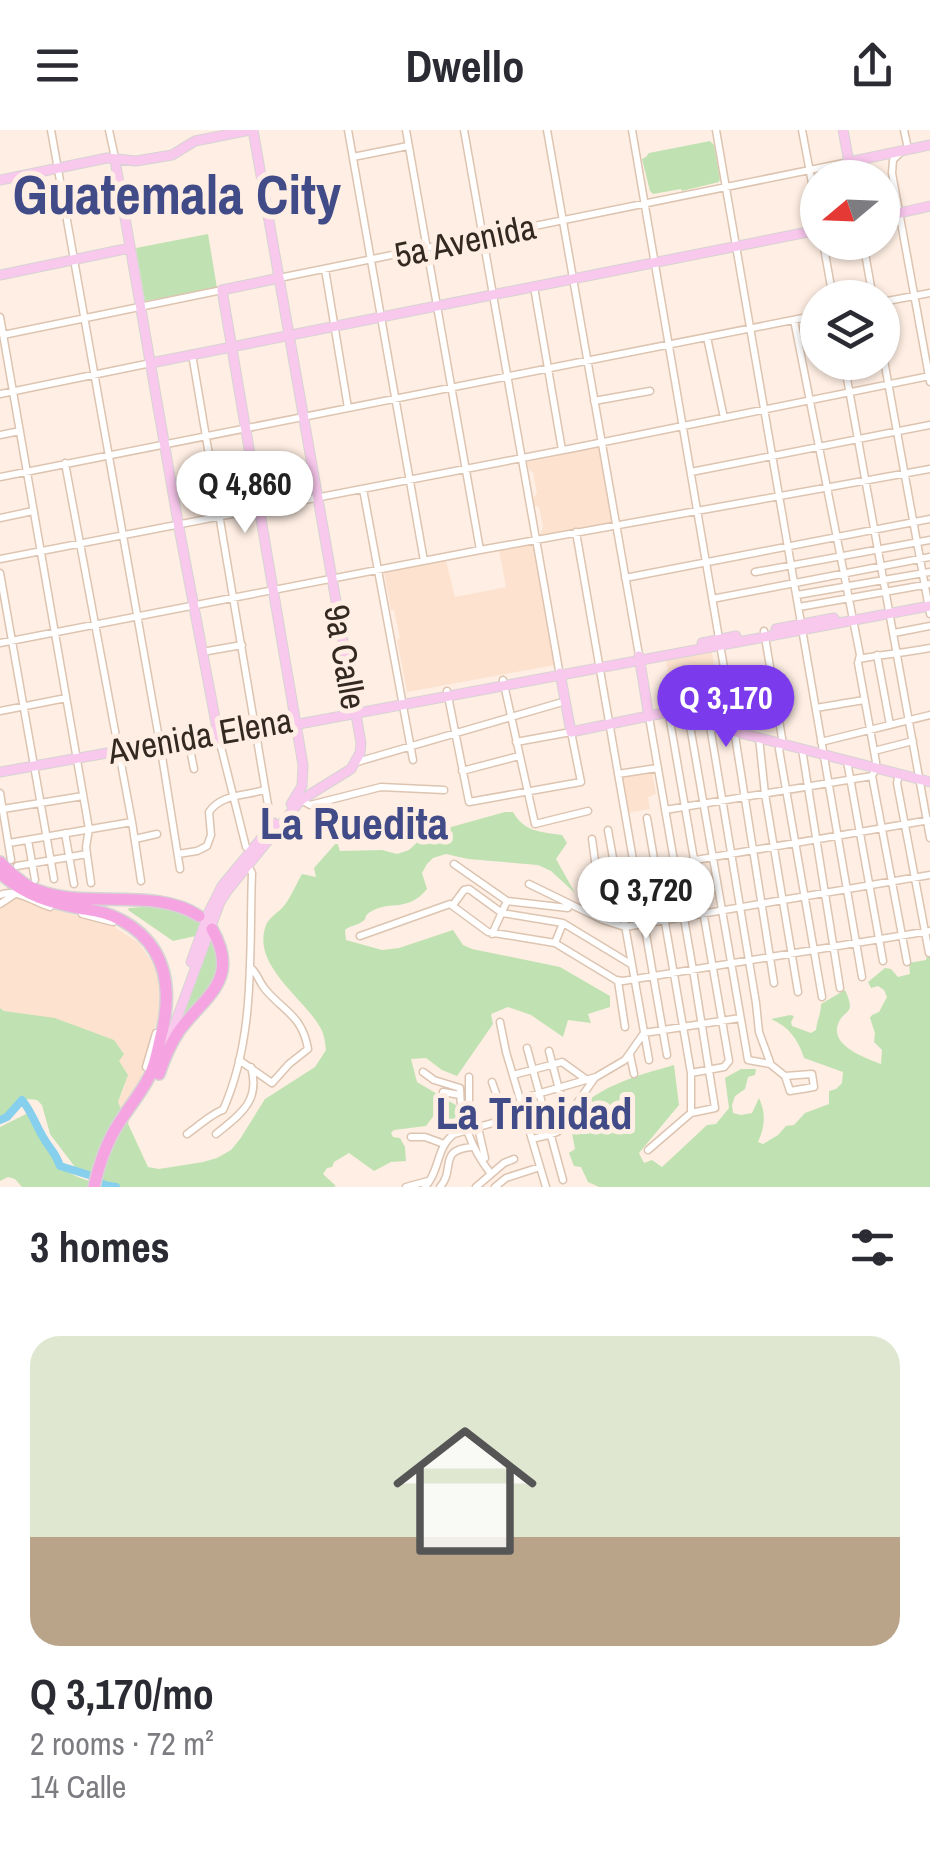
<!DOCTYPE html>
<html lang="en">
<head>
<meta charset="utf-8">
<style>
	:root { --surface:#fff; --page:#f7f7f7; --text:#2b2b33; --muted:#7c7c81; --accent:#7c3aed }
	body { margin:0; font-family:"Archivo Narrow",sans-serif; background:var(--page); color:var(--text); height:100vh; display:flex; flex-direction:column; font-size:38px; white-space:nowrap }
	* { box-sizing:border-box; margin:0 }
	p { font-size:32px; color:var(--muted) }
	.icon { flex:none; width:55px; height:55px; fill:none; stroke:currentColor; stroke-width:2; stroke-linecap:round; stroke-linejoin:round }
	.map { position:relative; height:1057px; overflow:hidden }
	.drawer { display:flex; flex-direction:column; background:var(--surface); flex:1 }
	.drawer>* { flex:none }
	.needle { width:65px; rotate:251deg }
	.tools { position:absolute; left:800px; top:30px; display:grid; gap:20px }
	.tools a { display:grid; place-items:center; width:100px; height:100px; border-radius:50%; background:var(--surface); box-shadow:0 2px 8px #0004; font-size:50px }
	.price { position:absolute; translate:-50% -85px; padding:0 22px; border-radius:35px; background:#fff; color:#222; font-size:32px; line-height:65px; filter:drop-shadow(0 2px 5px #0008) }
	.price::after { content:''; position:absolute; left:50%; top:60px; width:30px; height:22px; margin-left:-15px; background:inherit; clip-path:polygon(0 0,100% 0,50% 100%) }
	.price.active { background:var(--accent); color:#fff }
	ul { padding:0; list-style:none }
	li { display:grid; align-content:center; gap:20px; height:530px; padding:0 30px }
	li span { display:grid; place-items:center; height:310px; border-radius:30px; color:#555 }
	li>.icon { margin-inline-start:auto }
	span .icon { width:180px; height:180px; fill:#fffc; stroke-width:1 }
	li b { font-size:42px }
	h2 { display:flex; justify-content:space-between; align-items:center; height:120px; padding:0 30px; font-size:42px }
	header { display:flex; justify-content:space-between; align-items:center; height:130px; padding:0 30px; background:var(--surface); font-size:45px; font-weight:700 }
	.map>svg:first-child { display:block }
	.built { fill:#fde3cf }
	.green { fill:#c0e2b2 }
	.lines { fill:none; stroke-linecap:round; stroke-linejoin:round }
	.river { stroke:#86cfed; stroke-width:8 }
	.minor-casing { stroke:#ddc4b1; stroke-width:9 }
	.major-casing { stroke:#d6d4d3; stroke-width:11 }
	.highway-casing { stroke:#d6d4d3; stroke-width:14 }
	.minor { stroke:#fff; stroke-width:6 }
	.major { stroke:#f9c8ed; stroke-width:9 }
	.highway { stroke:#f5a4e1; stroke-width:11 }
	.labels { text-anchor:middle; stroke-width:10; stroke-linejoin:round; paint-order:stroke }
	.street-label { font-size:35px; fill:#332921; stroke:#feeee3 }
	.district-label { font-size:45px; font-weight:bold; fill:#414b88; stroke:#feeee3 }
	.town-label { font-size:55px; font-weight:bold; fill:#414b88; stroke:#feeee3 }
</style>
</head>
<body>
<header><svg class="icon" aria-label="menu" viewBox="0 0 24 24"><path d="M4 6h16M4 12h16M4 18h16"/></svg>Dwello<svg class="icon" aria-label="share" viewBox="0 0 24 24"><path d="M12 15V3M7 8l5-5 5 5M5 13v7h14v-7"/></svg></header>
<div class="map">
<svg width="930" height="1057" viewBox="0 0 930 1057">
	<rect width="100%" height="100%" fill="#feeee3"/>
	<path class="built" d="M599 317 612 393 539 407 543 397 539 377 534 375 533 368 537 363 533 342 529 340 527 332Z
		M533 414 555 535 407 562 397 510 400 508 394 480H391L384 442 446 431 455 467 506 457 499 420Z
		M712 522 720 573 724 574 727 595 675 581 666 530Z
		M652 641 656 664 648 667 650 679 628 683 621 647Z
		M15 768 113 796 139 813 156 838 160 863 159 883 128 995 118 972 125 955 0 878V777Z"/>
	<path class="green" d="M710 11 714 15 720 49 719 52 682 61 681 59 653 64 650 61 642 29 646 27 649 23Z
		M208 104 217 158 145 171 136 118Z
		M505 682H513C524 702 541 702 562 705L567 713 556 729 575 763 551 741 538 735 468 729 446 724 433 728 427 734 422 743 427 759C407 783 391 770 372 781 361 787 370 788 360 793 355 796 349 796 345 800L346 810 382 820 399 818 453 800 463 815 472 819 560 837 610 866V877L588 884 591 893 568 890 563 907 531 885 508 877 491 884 493 894 457 946 442 940 426 928 411 929 417 952 459 977 464 992 453 995 435 984 426 996 394 1000 391 1003 393 1007 400 1008 405 1017 406 1031 391 1032 374 1041 349 1023 334 1032 332 1037 327 1038 323 1044 336 1056 333 1057H117L78 1041 50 1004 42 975 37 970 28 969 11 983 0 987V878L4 881 55 888 114 910 124 924 119 931 128 945 118 972 148 1037 159 1039 203 1032 217 1028 231 1020 240 1009 265 969 315 937 326 920C325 912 324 903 320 897 303 867 251 835 266 795 270 787 276 784 282 778 290 770 296 754 302 744L316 747 314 738 337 712 340 721 382 720 397 724 409 720 426 704Z
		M157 776 181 779 204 792 200 805 173 811 128 780 129 778Z
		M211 803 218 817 217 851 177 898Z
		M930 825V1057H599L588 1052 581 1037 574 1036 569 1023 575 1019 570 993C586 958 640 945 674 935L679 975 639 1023 644 1033 652 1030 662 1037 707 995 716 994 729 978 725 948 741 939H756L755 945 748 947 745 959 735 966 732 975 733 983 741 985 752 983 759 968C766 983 765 997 758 1012L763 1014 778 1005 786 996 794 995 805 983 829 974V961L836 959 842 953 843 942 804 928C798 909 789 897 771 889L790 885 794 886 791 892 792 896 811 903 816 900C817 890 821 884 821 874L845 860C857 886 844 878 838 894 830 916 866 928 881 934L882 920 874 912 875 903 870 888 872 885 879 882 887 867 884 860 878 856 871 858 868 852 885 838 891 839 898 847 910 844 909 833 926 830 927 826Z
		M28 983C45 993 46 1021 61 1036 71 1047 92 1051 105 1057H22L15 1049 8 1047 0 1051V997Z"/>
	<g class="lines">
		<path class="river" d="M0 990 7 987 22 970C32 982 35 994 43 1007 50 1020 55 1021 60 1036L92 1046 104 1055 116 1057"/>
		<defs>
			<path id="minor" d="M51 0 160 614 180 739
				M109 0 115 28
				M348 0 424 431
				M406 0 480 420
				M464 0 559 540
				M547 0 639 525
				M632 0 728 561 774 853
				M716 0 862 847
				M802 0 818 85
				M904 0 908 19
				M901 22 893 30 892 43 930 252
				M353 27 408 16
				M823 112 833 168
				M863 112 873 168
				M325 139 348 278
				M279 148 849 32 852 48
				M534 157 562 320
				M882 172 930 163
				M0 187 89 699 86 717 91 753
				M794 190 860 525 858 533 876 632V638L872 646 907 832
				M3 205 222 160
				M707 207 724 288
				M882 219 930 484
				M192 224 268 675
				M844 232 930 708
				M0 264 151 233
				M594 271 650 261
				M0 305 20 301
				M65 333 132 692 141 751
				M691 342 930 295
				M0 347 818 185
				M363 359 413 630
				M0 388 33 381
				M576 402 667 925
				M0 429 574 318 930 246
				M755 442 930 410
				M0 443 54 749
				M625 448 930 389
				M797 465 930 442
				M712 469 930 427
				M799 477 930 454
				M764 501 783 614 779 619 822 867
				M894 503 930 496
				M0 513 480 420 930 339
				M202 522 242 515
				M877 525 890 595
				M859 529C883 524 906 523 930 518
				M503 550 535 694 588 681
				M447 561 469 672 581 652 571 602 516 612
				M730 577 776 569
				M816 578 864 570
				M0 581 66 568
				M669 585 729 931 724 937 691 943
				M689 590 748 930 770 934 785 946 812 944 814 957 790 961 785 946
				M733 594 778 585
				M710 596 756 873 759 902 770 932
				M759 608 765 664 798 862
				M188 609 194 639
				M219 609 246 717
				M821 612 930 585
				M802 619 840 858
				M874 621 913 611
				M847 631 883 831
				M357 632 566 571
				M462 641 519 626
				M618 644 657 638
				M899 644 897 653 929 823
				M0 663 11 730
				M301 670 310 675 381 657 444 660
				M3 679 83 666
				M665 680 872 646
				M647 688 691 943V983
				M608 700 649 930
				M65 703 74 754
				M135 709 157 704
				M592 709 603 789
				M28 710 35 750
				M9 713 132 692
				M178 724 197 721 207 716 211 705 209 682C221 664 245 666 264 660
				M454 734 507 771 568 778 569 776
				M17 736 87 724
				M596 747 930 690
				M529 754 603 790 625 797 930 745
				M0 765C15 758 34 772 50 777
				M0 774 15 764
				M453 775 464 760 469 759 502 783 563 793 629 833
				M82 784 113 792
				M492 804 507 771
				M360 806 450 774 488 802 555 813 616 850 623 851 930 801
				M555 813 563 793
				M618 851 625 897
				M500 892 506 922 546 1057
				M527 918 563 1050
				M630 925 634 944
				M239 930 272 953 289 934 308 919C302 885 284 882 265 859 259 852 258 845 252 839
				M151 941 146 937 156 903
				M423 942 434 950 460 958C460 991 471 1018 491 1044
				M513 945 562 932 587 950
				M469 947V976L479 1002 485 1028
				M492 952 505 989
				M443 962 460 965
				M520 969 596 947 625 930 644 903 740 888
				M577 973 594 949
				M187 1004C197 997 214 982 223 980 256 906 249 823 252 743L247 734
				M216 1004C239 985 261 972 251 937
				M411 1007H425L444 1014
				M532 1009C546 1005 563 1005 567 990L549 921
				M648 1020 691 983 715 978 693 840 649 587
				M406 1057 428 1051
				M425 1057C440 1041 436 1017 454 1004L524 984
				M440 1057C456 1039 437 1020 472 1017
				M476 1057 504 1033 514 1029
				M495 1057 506 1048 540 1037"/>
			<path id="major" d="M843 0 849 32 930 15
				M115 30 179 398 219 609 930 476
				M0 50 107 28 136 31 172 25 195 11 250 0
				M882 87 930 76
				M0 145 130 118
				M279 148 222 160 303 635 302 656 291 674
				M151 233 818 100
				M776 499 834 488
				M702 513 736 506
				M639 526 649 587
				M560 543 571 602 663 583 930 652
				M0 642 220 603
				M191 832 209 782 222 756 274 693
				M169 910 220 772 227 761 301 670 351 639 360 623 361 613 253 0"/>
			<path id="highway" d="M0 732C9 741 18 751 30 757 80 782 152 755 199 786
				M0 743C25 766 51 773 84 779 96 781 109 783 121 790 169 816 173 862 160 910 157 923 155 936 149 947 141 963 129 977 119 993 106 1013 99 1034 94 1057
				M159 944C164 929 171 913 179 901 205 866 241 850 212 799"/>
		</defs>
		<use href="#minor" class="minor-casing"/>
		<use href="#major" class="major-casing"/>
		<use href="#highway" class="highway-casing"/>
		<use href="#minor" class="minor"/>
		<use href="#major" class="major"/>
		<use href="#highway" class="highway"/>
	</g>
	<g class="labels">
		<g class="street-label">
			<text transform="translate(465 111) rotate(-12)" y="12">5a Avenida</text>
			<text transform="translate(345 527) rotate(80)" y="12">9a Calle</text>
			<text transform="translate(200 606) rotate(-10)" y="12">Avenida Elena</text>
		</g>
		<g class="district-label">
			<text x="354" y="709">La Ruedita</text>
			<text x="534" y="999">La Trinidad</text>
		</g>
		<g class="town-label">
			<text x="177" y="84">Guatemala City</text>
		</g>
	</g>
</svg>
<div class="tools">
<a><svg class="needle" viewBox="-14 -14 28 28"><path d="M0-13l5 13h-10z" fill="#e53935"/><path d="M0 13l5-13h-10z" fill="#7c7c81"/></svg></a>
<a><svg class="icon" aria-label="layers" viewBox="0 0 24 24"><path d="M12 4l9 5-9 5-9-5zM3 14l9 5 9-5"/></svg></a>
</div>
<b class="price" style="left:245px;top:406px">Q 4,860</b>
<b class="price active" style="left:726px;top:620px">Q 3,170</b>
<b class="price" style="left:646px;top:812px">Q 3,720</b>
</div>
<section class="drawer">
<h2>3 homes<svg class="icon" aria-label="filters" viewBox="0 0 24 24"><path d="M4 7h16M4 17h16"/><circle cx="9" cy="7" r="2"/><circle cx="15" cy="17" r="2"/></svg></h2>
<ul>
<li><span style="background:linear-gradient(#dfe7d0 65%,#b9a48a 0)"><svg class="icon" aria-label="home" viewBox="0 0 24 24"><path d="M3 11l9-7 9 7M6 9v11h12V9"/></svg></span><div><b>Q 3,170/mo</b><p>2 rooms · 72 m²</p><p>14 Calle</p></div></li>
</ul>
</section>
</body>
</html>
